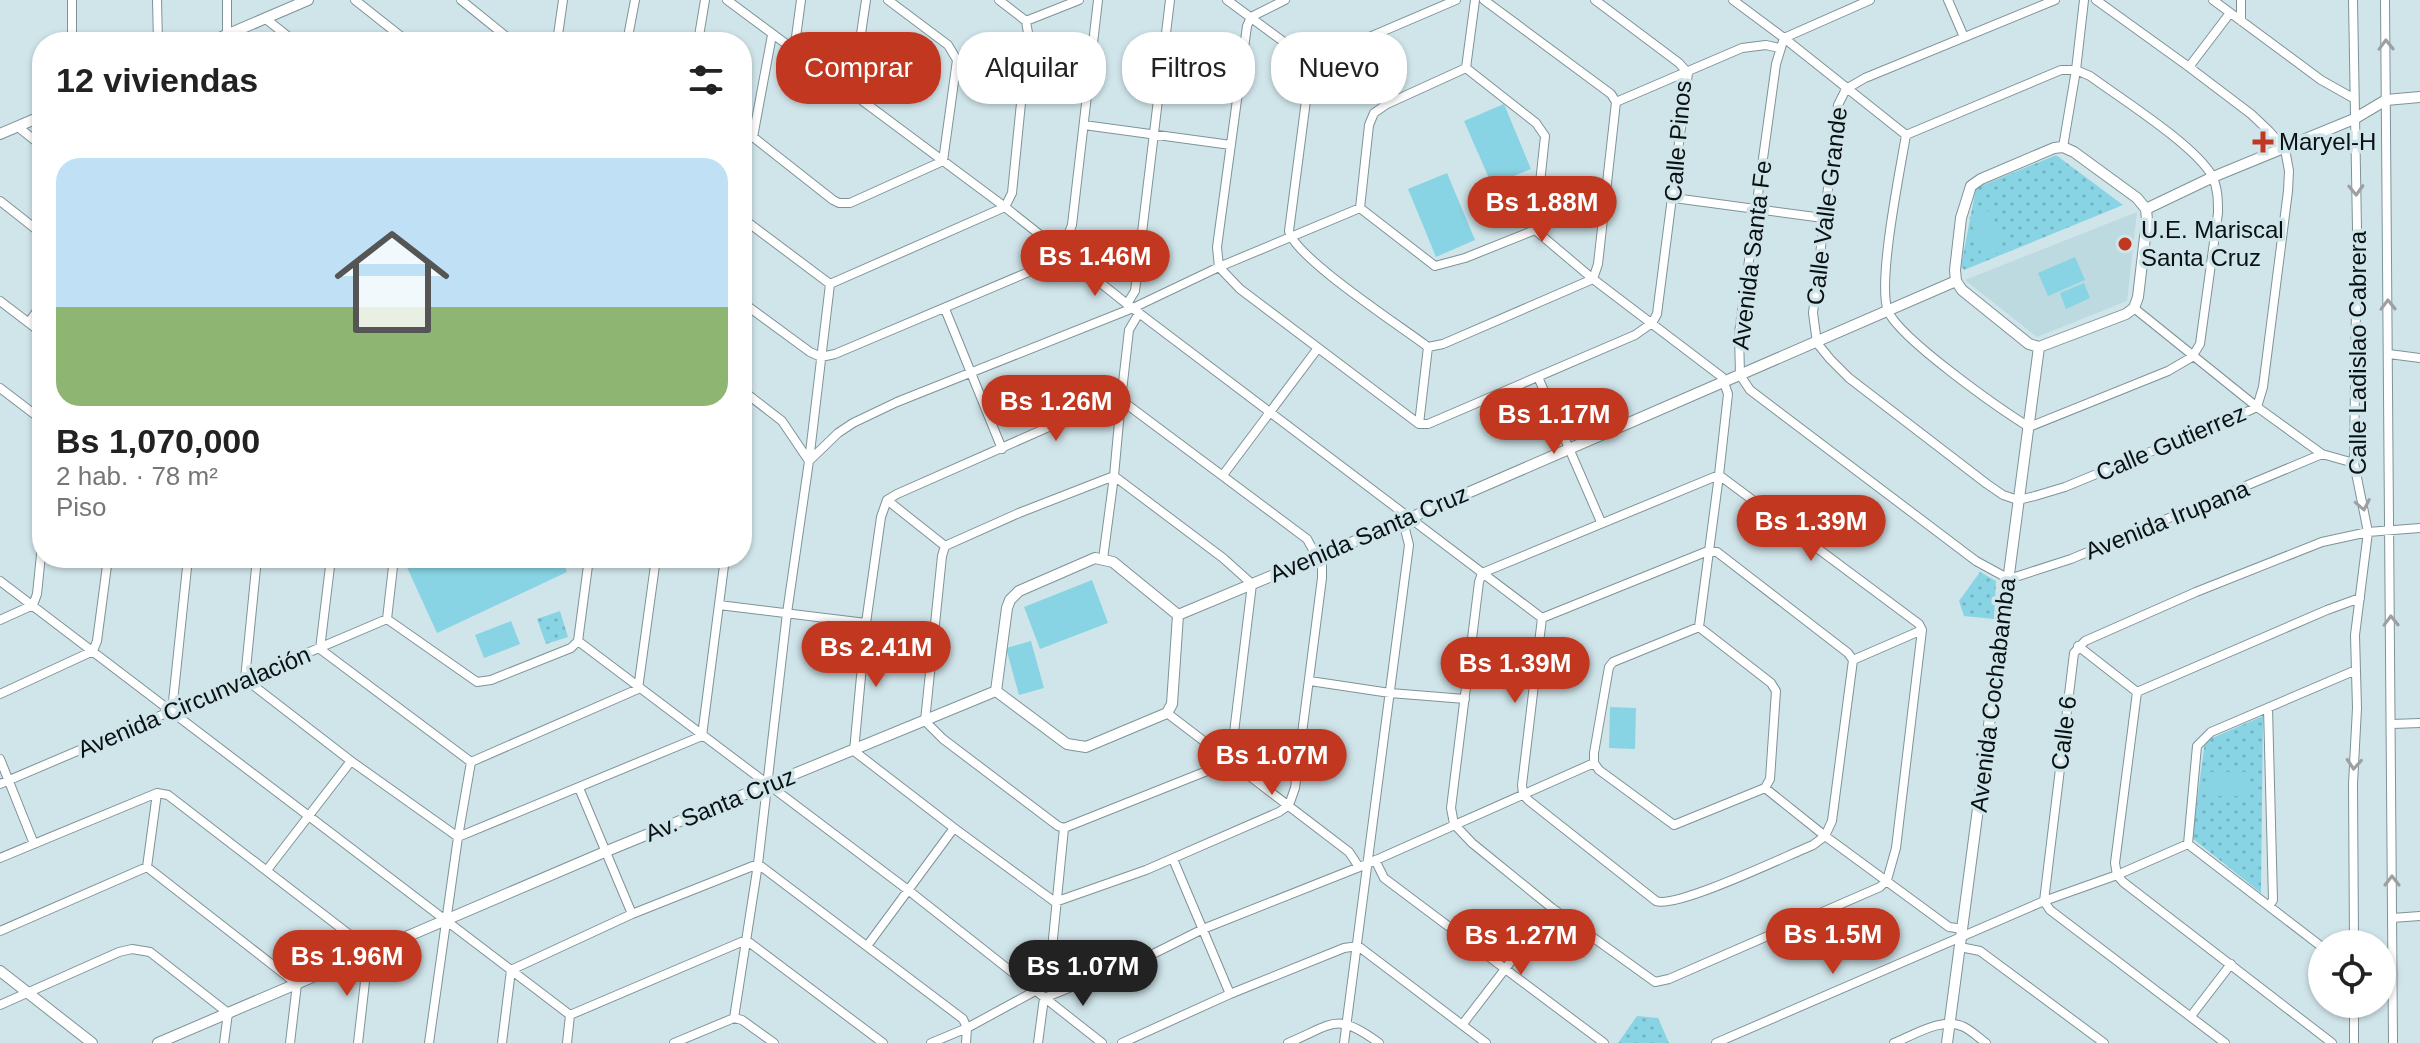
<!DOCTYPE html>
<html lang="es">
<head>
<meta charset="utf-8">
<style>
	:root { --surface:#fff; --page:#f6f6f6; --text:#222; --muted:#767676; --accent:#c2371f }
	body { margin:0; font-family:Arial,sans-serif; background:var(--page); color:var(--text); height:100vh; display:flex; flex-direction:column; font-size:30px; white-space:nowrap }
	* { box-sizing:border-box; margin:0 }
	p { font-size:26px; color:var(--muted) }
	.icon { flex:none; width:44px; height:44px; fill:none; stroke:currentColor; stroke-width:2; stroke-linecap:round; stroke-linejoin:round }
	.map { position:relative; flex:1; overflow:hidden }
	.side { position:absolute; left:32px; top:32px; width:720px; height:536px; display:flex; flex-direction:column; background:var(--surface); border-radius:32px; box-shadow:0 2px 6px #0004 }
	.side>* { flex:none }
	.banner { position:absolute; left:776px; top:32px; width:760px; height:72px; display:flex; gap:16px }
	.controls { position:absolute; left:2308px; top:930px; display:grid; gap:16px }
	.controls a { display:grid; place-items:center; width:88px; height:88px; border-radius:50%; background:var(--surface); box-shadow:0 2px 6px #0004; font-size:40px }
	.price { position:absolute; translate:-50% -68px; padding:0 18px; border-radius:28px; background:var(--accent); color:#fff; font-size:26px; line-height:52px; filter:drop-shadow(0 2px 4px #0008) }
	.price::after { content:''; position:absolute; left:50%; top:48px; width:24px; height:18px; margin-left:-12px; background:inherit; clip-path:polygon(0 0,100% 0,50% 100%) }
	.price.current { background:#222; color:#fff }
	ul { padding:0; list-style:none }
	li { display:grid; align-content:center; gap:16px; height:424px; padding:0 24px }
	li span { display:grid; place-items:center; height:248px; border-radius:24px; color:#555 }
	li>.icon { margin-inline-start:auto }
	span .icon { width:144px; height:144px; fill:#fffc; stroke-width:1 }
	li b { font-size:34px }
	h2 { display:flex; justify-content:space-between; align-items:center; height:96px; padding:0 24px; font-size:34px }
	.pill { padding:0 28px; border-radius:32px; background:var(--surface); box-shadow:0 2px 6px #0004; font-size:28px; line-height:72px }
	.pill.current { background:var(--accent); color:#fff }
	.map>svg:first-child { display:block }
	.built { fill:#bcdae0 }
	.grass { fill:url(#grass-dots) }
	.pitch { fill:#88d4e4 }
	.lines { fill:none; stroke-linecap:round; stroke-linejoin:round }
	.minor-casing { stroke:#7f9397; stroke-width:10 }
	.tertiary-casing { stroke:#7f9397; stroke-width:12 }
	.minor { stroke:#fff; stroke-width:8 }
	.tertiary { stroke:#fff; stroke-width:10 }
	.oneway { stroke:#9da0a1 }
	.poi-dot { fill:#c2371f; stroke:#d0e5ea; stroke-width:3 }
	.labels { text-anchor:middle; stroke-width:7; stroke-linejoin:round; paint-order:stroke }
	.street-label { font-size:24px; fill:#0a1113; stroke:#d0e5ea }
	.poi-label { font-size:24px; fill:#0a1113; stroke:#d0e5ea; text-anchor:start }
</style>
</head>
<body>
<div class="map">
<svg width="2420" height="1043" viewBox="0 0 2420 1043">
	<defs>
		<pattern id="grass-dots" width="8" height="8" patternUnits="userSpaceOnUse" patternTransform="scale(2)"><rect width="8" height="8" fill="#88d4e4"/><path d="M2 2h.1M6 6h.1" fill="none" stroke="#74b5c3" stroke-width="1.8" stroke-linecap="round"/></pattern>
	</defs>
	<rect width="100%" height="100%" fill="#d0e5ea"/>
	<path class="built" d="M2137 212 2127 301 2037 337 1965 280Z"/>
	<path class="grass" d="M2056 155 2123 205 1964 270 1961 266 1976 188Z
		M1980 572 1996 581 1994 619 1964 616 1959 601Z
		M560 611 568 637 546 644 537 619Z
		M2263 716 2261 893 2192 838 2205 741Z
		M1637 1016 1658 1018 1669 1043H1618Z"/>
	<path class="pitch" d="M899 48 934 73 917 95 883 70Z
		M1504 104 1531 169 1492 185 1464 121Z
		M1447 173 1475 240 1436 257 1408 189Z
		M1991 210 2004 250 1983 258 1969 217Z
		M2075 257 2085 280 2048 296 2038 273Z
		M2084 283 2090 298 2066 309 2060 293Z
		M414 558H561L567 572 437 633 405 563Z
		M1092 580 1108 623 1040 649 1024 607Z
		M511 621 520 644 484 658 475 635Z
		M1031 641 1044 688 1019 695 1006 648Z
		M1610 707 1636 708 1635 749 1609 748Z
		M2207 772H2247V796H2207Z"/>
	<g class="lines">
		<defs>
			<path id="minor" d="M72 0V42
				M157 0 158 42
				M227 0V35
				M355 0 408 42
				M461 0 513 42
				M727 0 1005 207 1127 304 1542 618
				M1227 0 1311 62
				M1285 0 1251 17 1247 26 1217 247 1219 267 1240 289 1419 424H1428L1635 335 1652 323 1657 314 1688 73 1679 63 1595 0
				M1456 0 1311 62 1289 231C1294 257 1402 327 1428 347L1443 344 1593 279 1598 264 1616 102 1611 94 1484 0
				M1733 0 1784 38 1906 135
				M1948 0 1964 37
				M2055 0 1865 78 1846 89 1838 105 1813 313 1817 343 1830 359 1849 378 1987 484 2003 495 2018 500 2035 496 2065 487 2242 414 2257 407 2263 387 2288 191 2289 171 2285 149 2269 131 2251 114 2189 67 2096 0
				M2213 0 2321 80 2353 98
				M2241 0V21
				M2353 0 2357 229 2354 463 2368 532 2355 635 2357 708 2353 784 2354 944
				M2385 0 2393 1043
				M266 19 295 42
				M1026 21 1079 0
				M772 35 753 137 833 200 839 203H850L943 161 957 60 948 45 888 0
				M1784 38 1776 64 1739 333 1740 375 1750 390 1976 561 2009 579 2071 559 2322 454
				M1784 38 1870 0
				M557 42 563 0
				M627 42 635 0
				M698 42 705 0
				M794 52 801 0
				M2189 67 2230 13
				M1466 68 1536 123 1545 136 1535 230 1465 258 1435 266 1360 208 1369 125 1374 113 1387 104Z
				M1466 68 1475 0
				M2061 70H2076L2090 76C2120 98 2196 146 2212 176 2218 188 2218 200 2218 213L2200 344 2192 357 2168 371 2029 427C2000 409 1900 339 1888 311 1877 283 1900 171 1906 135Z
				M852 95 866 0
				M1616 102 1742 48 1766 45 1779 48
				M1084 125 1231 145
				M18 127 42 146
				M2063 147 2076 70 2084 0
				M1674 198 1823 218
				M0 201 42 234
				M742 218 830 284
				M1535 230 1593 279 1722 377 1728 394 1719 475 1919 624 1922 630 1896 848 1887 880 1880 887 1669 979 1655 982 1552 908 1472 843 1454 824 1451 808 1479 582 1482 573 1719 475 1699 627
				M830 284 1005 207 1012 193 1028 33 1026 21 999 0
				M0 301 42 333
				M742 302 810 352 821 357 835 354 1050 263 1062 251 1072 225 1098 0
				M1127 304 1135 291 1170 0
				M2134 308 2257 407 2322 454 2354 463
				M945 309 1002 449
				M29 322 42 304
				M2389 354 2420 358
				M1538 377 1601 522
				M0 388 42 420
				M742 390 782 421 809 461
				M1121 400 1307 539 1322 566V578L1295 788 1289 805 1279 812 1146 870 1055 902 954 828 854 751 866 623 881 517 887 500 897 494 1103 403 1121 400 1129 330 1139 313
				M1419 424 1428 347
				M810 460 838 433 853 423 897 402 1133 308 1219 267 1360 208
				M1223 475 1318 348
				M887 500 945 546
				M1708 551 1717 552 1848 653 1853 660 1832 821 1825 836 1813 845C1786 856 1676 909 1656 901L1528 800 1523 794 1522 785 1542 618Z
				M257 558 245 679 351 761 458 837 702 736 725 558
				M331 558 320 649 471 762
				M394 558 387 619 477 682 491 680 571 648 578 641 589 558
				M1103 559 1114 476 1121 400
				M0 581 570 1015
				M719 605 866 623
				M0 620 33 605 37 594 42 545
				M1699 627 1771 683 1776 691 1770 779 1765 788 1674 825 1599 770 1594 763V753L1609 667 1613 662Z
				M578 641 908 890 1102 1043
				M2078 646 2137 692
				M1853 660 1922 630
				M1310 681 1390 693 1465 699
				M0 694 93 651 97 641 108 558
				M2268 708 2273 900 2269 906
				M172 711 188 558
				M1167 713 1349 852 1359 867
				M2392 724 2420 723
				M0 759 34 844
				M471 762 638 689 656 558
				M0 784 387 619
				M579 788 632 914
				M1765 788 1825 836 1949 927 1963 929
				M1064 828 1058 826 943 739 925 721 942 556 945 546 1019 513 1114 476
				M1064 828 1217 767 1228 759 1233 741 1252 584 1223 558 1114 476
				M0 858 157 793 168 795 363 945 367 954V964L358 1043
				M1173 859 1230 994
				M1375 860 1384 878 1604 1043
				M147 867 157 793
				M267 870 351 761
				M2392 918 2420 916
				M0 931 147 867 297 984 290 1043
				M867 946 954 828
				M1960 947 1980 951 2104 1043
				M2322 947 2188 844 2197 746 2211 732 2356 670
				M1052 994 1050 969 1064 828
				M2354 1004V1043
				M0 1005 119 952 132 949 150 952 228 1013 224 1043
				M570 1015 746 940 883 1043
				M2191 1016 2231 964
				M734 1018 758 864 787 613 809 461 830 284
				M1462 1025 1552 908
				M429 1043 458 837 471 762
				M502 1043 511 970 632 914 758 864 963 1019 967 1028
				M567 1043 570 1015
				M674 1043 734 1018 742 1020 774 1043
				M931 1043 967 1028 1035 991
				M966 1043 967 1028
				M1038 1043 1044 998 1153 954 1203 929 1367 864 1594 763
				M1122 1043 1230 994 1344 948 1358 946 1486 1043
				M1288 1043C1334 1024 1336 1011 1379 1043
				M1344 1043 1409 545 1403 521
				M1716 1043 2044 901 2117 875 2188 844
				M1894 1043C1914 1035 1943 1016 1964 1027 1972 1031 1979 1038 1986 1043
				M2225 1043 2050 910 2044 901 2074 653 2085 641 2196 592 2322 542 2368 532 2420 528
				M2332 1043 2123 882 2117 875 2115 863 2137 692 2327 610 2360 598"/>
			<path id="tertiary" d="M210 42 308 0
				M0 134 42 116
				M2063 147 2074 152 2137 198 2146 209 2147 220 2138 297 2134 308 2126 314 2039 347 2029 344 1962 290 1956 281 1955 270 1961 218 1971 186 1981 179 2054 148Z
				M2146 209 2213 177 2354 119 2386 100 2420 97
				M1095 558 1113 562 1178 615 1172 704 1167 713 1086 747 1067 744 996 691 1007 608 1010 600 1019 591Z
				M1178 615 1403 521 1956 281
				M0 971 92 1043
				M158 1043 607 851 996 691
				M1947 1043 2039 347"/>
		</defs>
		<use href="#minor" class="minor-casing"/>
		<use href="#tertiary" class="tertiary-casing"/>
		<use href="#minor" class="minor"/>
		<use href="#tertiary" class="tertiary"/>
	</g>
	<defs><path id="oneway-chevron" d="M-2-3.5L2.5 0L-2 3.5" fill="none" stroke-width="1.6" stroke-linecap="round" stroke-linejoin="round" transform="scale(2)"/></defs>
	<g class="oneway">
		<use href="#oneway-chevron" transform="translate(2386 45) rotate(-91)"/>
		<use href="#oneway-chevron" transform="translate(2356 190) rotate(88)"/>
		<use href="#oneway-chevron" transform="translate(2388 305) rotate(-91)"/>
		<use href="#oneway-chevron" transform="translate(2363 505) rotate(79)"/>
		<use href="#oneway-chevron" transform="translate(2391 621) rotate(-91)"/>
		<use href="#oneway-chevron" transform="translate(2354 764) rotate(94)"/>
		<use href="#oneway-chevron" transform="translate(2392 881) rotate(-90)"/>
	</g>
	<g class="poi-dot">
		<path d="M2259 130h8v8h8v8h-8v8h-8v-8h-8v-8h8z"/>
		<circle cx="2125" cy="244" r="8"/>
	</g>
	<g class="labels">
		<g class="street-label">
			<text transform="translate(1678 141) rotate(-85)" y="8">Calle Pinos</text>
			<text transform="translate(1827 206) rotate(-83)" y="8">Calle Valle Grande</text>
			<text transform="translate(1752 255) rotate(-83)" y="8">Avenida Santa Fe</text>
			<text transform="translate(2358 353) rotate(-90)" y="8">Calle Ladislao Cabrera</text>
			<text transform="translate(2171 443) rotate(-23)" y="8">Calle Gutierrez</text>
			<text transform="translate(2167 520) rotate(-22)" y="8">Avenida Irupana</text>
			<text transform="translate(1369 534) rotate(-23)" y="8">Avenida Santa Cruz</text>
			<text transform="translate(1993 695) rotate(-83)" y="8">Avenida Cochabamba</text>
			<text transform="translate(194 702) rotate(-23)" y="8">Avenida Circunvalación</text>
			<text transform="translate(2064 733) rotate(-83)" y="8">Calle 6</text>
			<text transform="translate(720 805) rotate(-22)" y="8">Av. Santa Cruz</text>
		</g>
		<g class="poi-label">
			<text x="2279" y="150">Maryel-H</text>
			<text x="2141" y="238">U.E. Mariscal<tspan x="2141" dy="28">Santa Cruz</tspan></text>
		</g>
	</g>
</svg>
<div class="controls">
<a><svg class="icon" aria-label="locate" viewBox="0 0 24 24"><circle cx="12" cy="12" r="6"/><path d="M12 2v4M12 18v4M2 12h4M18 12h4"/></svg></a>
</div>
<b class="price" style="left:1542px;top:244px">Bs 1.88M</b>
<b class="price" style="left:1095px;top:298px">Bs 1.46M</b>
<b class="price" style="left:1056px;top:443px">Bs 1.26M</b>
<b class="price" style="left:1554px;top:456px">Bs 1.17M</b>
<b class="price" style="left:1811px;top:563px">Bs 1.39M</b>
<b class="price" style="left:876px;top:689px">Bs 2.41M</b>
<b class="price" style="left:1515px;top:705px">Bs 1.39M</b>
<b class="price" style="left:1272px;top:797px">Bs 1.07M</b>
<b class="price" style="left:1833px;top:976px">Bs 1.5M</b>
<b class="price" style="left:1521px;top:977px">Bs 1.27M</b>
<b class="price" style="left:347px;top:998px">Bs 1.96M</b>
<b class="price current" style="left:1083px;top:1008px">Bs 1.07M</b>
<div class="banner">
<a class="pill current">Comprar</a>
<a class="pill">Alquilar</a>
<a class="pill">Filtros</a>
<a class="pill">Nuevo</a>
</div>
<section class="side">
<h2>12 viviendas<svg class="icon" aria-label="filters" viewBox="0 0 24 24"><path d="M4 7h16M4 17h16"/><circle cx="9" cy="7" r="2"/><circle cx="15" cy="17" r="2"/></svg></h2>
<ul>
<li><span style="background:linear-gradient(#bfe0f5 60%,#8fb573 0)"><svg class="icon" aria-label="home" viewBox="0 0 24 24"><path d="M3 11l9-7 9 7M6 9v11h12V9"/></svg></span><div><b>Bs 1,070,000</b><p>2 hab. · 78 m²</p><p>Piso</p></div></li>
</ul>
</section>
</div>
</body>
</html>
